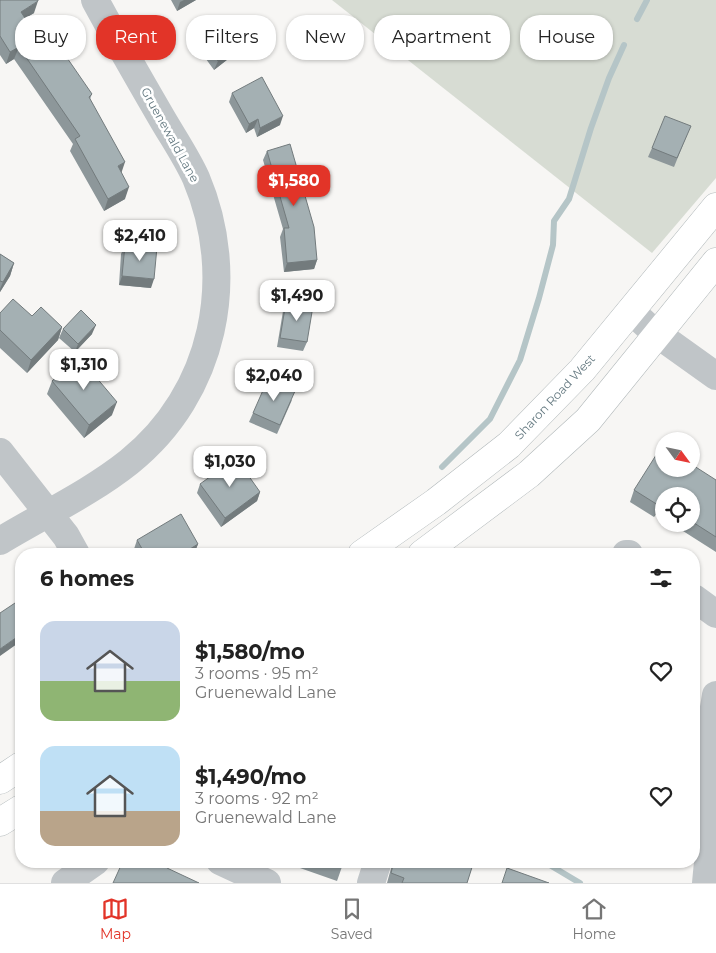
<!DOCTYPE html>
<html lang="en">
<head>
<meta charset="utf-8">
<style>
	:root { --surface:#fff; --page:#f6f6f6; --text:#222; --muted:#767676; --line:#e0e0e0; --accent:#e23428 }
	body { margin:0; font-family:Montserrat,sans-serif; background:var(--page); color:var(--text); height:100vh; display:flex; flex-direction:column; font-size:19px; white-space:nowrap }
	* { box-sizing:border-box; margin:0 }
	p { font-size:16px; color:var(--muted) }
	.icon { flex:none; width:28px; height:28px; fill:none; stroke:currentColor; stroke-width:2; stroke-linecap:round; stroke-linejoin:round }
	.map { position:relative; flex:1; overflow:hidden }
	.panel { position:absolute; left:15px; top:548px; width:685px; height:320px; display:flex; flex-direction:column; background:var(--surface); border-radius:20px; box-shadow:0 1px 4px #0004 }
	.panel>* { flex:none }
	.top-card { position:absolute; left:15px; top:15px; width:686px; height:45px; display:flex; gap:10px }
	.needle { width:32px; rotate:123deg }
	.fabs { position:absolute; left:655px; top:432px; display:grid; gap:10px }
	.fabs a { display:grid; place-items:center; width:45px; height:45px; border-radius:50%; background:var(--surface); box-shadow:0 1px 4px #0004; font-size:25px }
	.price { position:absolute; translate:-50% -42px; padding:0 11px; border-radius:10px; background:#fff; color:#222; font-size:16px; line-height:32px; filter:drop-shadow(0 1px 2px #0008) }
	.price::after { content:''; position:absolute; left:50%; top:30px; width:15px; height:11px; margin-left:-8px; background:inherit; clip-path:polygon(0 0,100% 0,50% 100%) }
	.price.current { background:var(--accent); color:#fff }
	ul { padding:0; list-style:none }
	li { display:flex; align-items:center; gap:15px; height:125px; padding:0 25px }
	li span { display:grid; place-items:center; flex:none; width:140px; height:100px; border-radius:15px; color:#555 }
	li>.icon { margin-inline-start:auto }
	span .icon { width:60px; height:60px; fill:#fffc; stroke-width:1 }
	li b { font-size:21px }
	h2 { display:flex; justify-content:space-between; align-items:center; height:60px; padding:0 25px; font-size:21px }
	.chip { padding:0 18px; border-radius:20px; background:var(--surface); box-shadow:0 1px 4px #0004; font-size:18px; line-height:45px }
	.chip.current { background:var(--accent); color:#fff }
	.tab-bar { display:flex; justify-content:space-around; align-items:center; height:70px; border-top:1px solid var(--line); background:var(--surface); font-size:14px; color:var(--muted) }
	.tab-bar a { display:grid; justify-items:center; gap:2px }
	.tab-bar .current { color:var(--accent) }
	.map>svg:first-child { display:block }
	.green { fill:#d7dcd3 }
	.lines { fill:none; stroke-linecap:round; stroke-linejoin:round }
	.stream { stroke:#b5c5c7; stroke-width:6 }
	.major-casing { stroke:#b1b8ba; stroke-width:29 }
	.minor { stroke:#c0c5c8; stroke-width:28 }
	.major { stroke:#fff; stroke-width:28 }
	.wall { fill:#8d979a }
	.shaded-wall { fill:#737b7d }
	.building { fill:#a4b0b3; stroke:#737b7d }
	.labels { text-anchor:middle; stroke-width:5; stroke-linejoin:round; paint-order:stroke }
	.street-label { font-size:12px; fill:#62777f; stroke:#fff }
</style>
</head>
<body>
<div class="map">
<svg width="716" height="883" viewBox="0 0 716 883">
	<rect width="100%" height="100%" fill="#f7f6f4"/>
	<path class="green" d="M332 0H716V178L652 253Z"/>
	<g class="lines">
		<path class="stream" d="M637 19 647 0
			M442 467 490 419 520 360 539 298 553 245 554 221 569 199 591 128 609 78 624 45
			M543 861 580 883"/>
		<defs>
			<path id="major" d="M362 554 436 502 509 445 582 370 716 207
				M422 554 529 474 588 420 716 262
				M0 780 21 766
				M0 822 21 809"/>
		</defs>
		<use href="#major" class="major-casing"/>
		<path class="minor" d="M631 311 653 331 716 376
			M0 452 66 536 76 554
			M0 541C43 515 90 493 129 462 215 393 238 277 196 178 186 156 172 136 160 115 138 77 116 39 95 0
			M626 554H629
			M694 598 716 614
			M220 861 267 883
			M65 883 96 861
			M371 883 378 861
			M706 883 712 820V720L716 695"/>
		<use href="#major" class="major"/>
	</g>
	<path class="wall" d="M0 0 34 13 26 18 52 59 92 94 90 99 121 172 125 199 104 211 70 151 73 144 14 59 6 64 0 55Z
		M171 0H196L177 11Z
		M198 35 240 43 237 52 214 70 195 44Z
		M232 93 280 125 257 137 254 128 246 133 229 102Z
		M687 135 674 167 648 157 652 148Z
		M267 151 317 260 314 269 284 272 280 237 283 229 263 160Z
		M125 245 151 288 119 285 121 254Z
		M0 254 14 263 10 276 0 292Z
		M286 302 307 342 303 351 277 347 283 311Z
		M0 313 32 316 62 327 58 340 27 373 0 348Z
		M63 329 92 334 75 352 59 338Z
		M52 381 112 415 84 438 47 394Z
		M292 400 277 434 249 422 253 413Z
		M686 470 716 480V552L672 524H691V496H664V519L656 514 654 517 630 502 634 490Z
		M200 484 260 492 257 501 221 527 197 493Z
		M137 540 198 544 194 554H136L134 549Z
		M21 599V651L17 644Z
		M280 861H344L337 881Z
		M393 861H474L467 883H387Z"/>
	<path class="shaded-wall" d="M184 0H196L177 11 180 2Z
		M38 1 34 13 17 23 21 12Z
		M240 43 237 52 214 70 218 61Z
		M19 47 14 59 6 64 10 52Z
		M283 116 280 125 257 137 260 128Z
		M258 119 254 128 246 133 249 124Z
		M125 162 121 174 118 166Z
		M129 187 125 199 104 211 108 199Z
		M317 260 314 269 284 272 287 263Z
		M14 263 10 276 0 292V289L3 282Z
		M122 276 154 279 151 288 119 285Z
		M96 325 92 334 75 352 78 344Z
		M62 327 58 340 27 373 31 360Z
		M117 402 112 415 84 438 89 425Z
		M260 492 257 501 221 527 225 518Z
		M660 502 656 514 654 517 658 505Z
		M198 544 194 554H182Z
		M20 635 17 644 0 656V649Z
		M605 861H654L652 867 604 862Z"/>
	<path class="building" d="M0 0H38V1L21 12 52 59 63 52 92 94 89 97 125 162 118 166 129 187 108 199 75 139 80 136 19 47 10 52 0 36Z
		M221 17 240 43 218 61 198 35Z
		M262 77 283 116 260 128 258 119 249 124 232 93Z
		M665 116 691 126 677 158 652 148Z
		M290 144 314 227 317 260 287 263 284 228H289L267 151Z
		M125 245 157 247 154 279 122 276Z
		M0 254 14 263 3 282 0 281Z
		M13 299 32 316 41 307 62 327 31 360 0 330V313Z
		M286 302 313 306 307 342 280 338Z
		M81 310 96 325 78 344 63 329Z
		M79 357 117 402 89 425 52 381Z
		M268 379 295 391 280 425 253 413Z
		M658 452 664 456V469H684L686 470 687 469H691V464L716 480V537L691 521V496H664V504L660 502 658 505 634 490Z
		M236 458 260 492 225 518 200 484Z
		M181 514 198 544 182 554H145L137 540Z
		M21 599V637L20 635 0 649V613Z
		M123 861H171L167 868 199 883H113Z
		M333 861H344L343 865Z
		M394 861H474L467 883H402L404 878 391 873Z
		M507 868 549 883H502Z"/>
	<g class="labels">
		<g class="street-label">
			<text transform="translate(170 135) rotate(61)" y="4">Gruenewald Lane</text>
			<text transform="translate(555 397) rotate(-47)" y="4">Sharon Road West</text>
		</g>
	</g>
</svg>
<div class="fabs">
<a><svg class="needle" viewBox="-14 -14 28 28"><path d="M0-13l5 13h-10z" fill="#e53935"/><path d="M0 13l5-13h-10z" fill="#767676"/></svg></a>
<a><svg class="icon" aria-label="locate" viewBox="0 0 24 24"><circle cx="12" cy="12" r="6"/><path d="M12 2v4M12 18v4M2 12h4M18 12h4"/></svg></a>
</div>
<b class="price current" style="left:294px;top:207px">$1,580</b>
<b class="price" style="left:140px;top:262px">$2,410</b>
<b class="price" style="left:297px;top:322px">$1,490</b>
<b class="price" style="left:84px;top:391px">$1,310</b>
<b class="price" style="left:274px;top:402px">$2,040</b>
<b class="price" style="left:230px;top:488px">$1,030</b>
<div class="top-card">
<a class="chip">Buy</a>
<a class="chip current">Rent</a>
<a class="chip">Filters</a>
<a class="chip">New</a>
<a class="chip">Apartment</a>
<a class="chip">House</a>
</div>
<section class="panel">
<h2>6 homes<svg class="icon" aria-label="filters" viewBox="0 0 24 24"><path d="M4 7h16M4 17h16"/><circle cx="9" cy="7" r="2"/><circle cx="15" cy="17" r="2"/></svg></h2>
<ul>
<li><span style="background:linear-gradient(#c9d6e8 60%,#8fb573 0)"><svg class="icon" aria-label="home" viewBox="0 0 24 24"><path d="M3 11l9-7 9 7M6 9v11h12V9"/></svg></span><div><b>$1,580/mo</b><p>3 rooms · 95 m²</p><p>Gruenewald Lane</p></div><svg class="icon" aria-label="heart" viewBox="0 0 24 24"><path d="M12 20l-8-8c-3-5 5-10 8-4 3-6 11-1 8 4z"/></svg></li>
<li><span style="background:linear-gradient(#bfe0f5 65%,#b9a48a 0)"><svg class="icon" aria-label="home" viewBox="0 0 24 24"><path d="M3 11l9-7 9 7M6 9v11h12V9"/></svg></span><div><b>$1,490/mo</b><p>3 rooms · 92 m²</p><p>Gruenewald Lane</p></div><svg class="icon" aria-label="heart" viewBox="0 0 24 24"><path d="M12 20l-8-8c-3-5 5-10 8-4 3-6 11-1 8 4z"/></svg></li>
</ul>
</section>
</div>
<nav class="tab-bar">
<a class="current"><svg class="icon" aria-label="map" viewBox="0 0 24 24"><path d="M3 6l6-2 6 2 6-2v14l-6 2-6-2-6 2zM9 4v14M15 6v14"/></svg>Map</a>
<a><svg class="icon" aria-label="saved" viewBox="0 0 24 24"><path d="M7 4h10v16l-5-4-5 4z"/></svg>Saved</a>
<a><svg class="icon" aria-label="home" viewBox="0 0 24 24"><path d="M3 11l9-7 9 7M6 9v11h12V9"/></svg>Home</a>
</nav>
</body>
</html>
